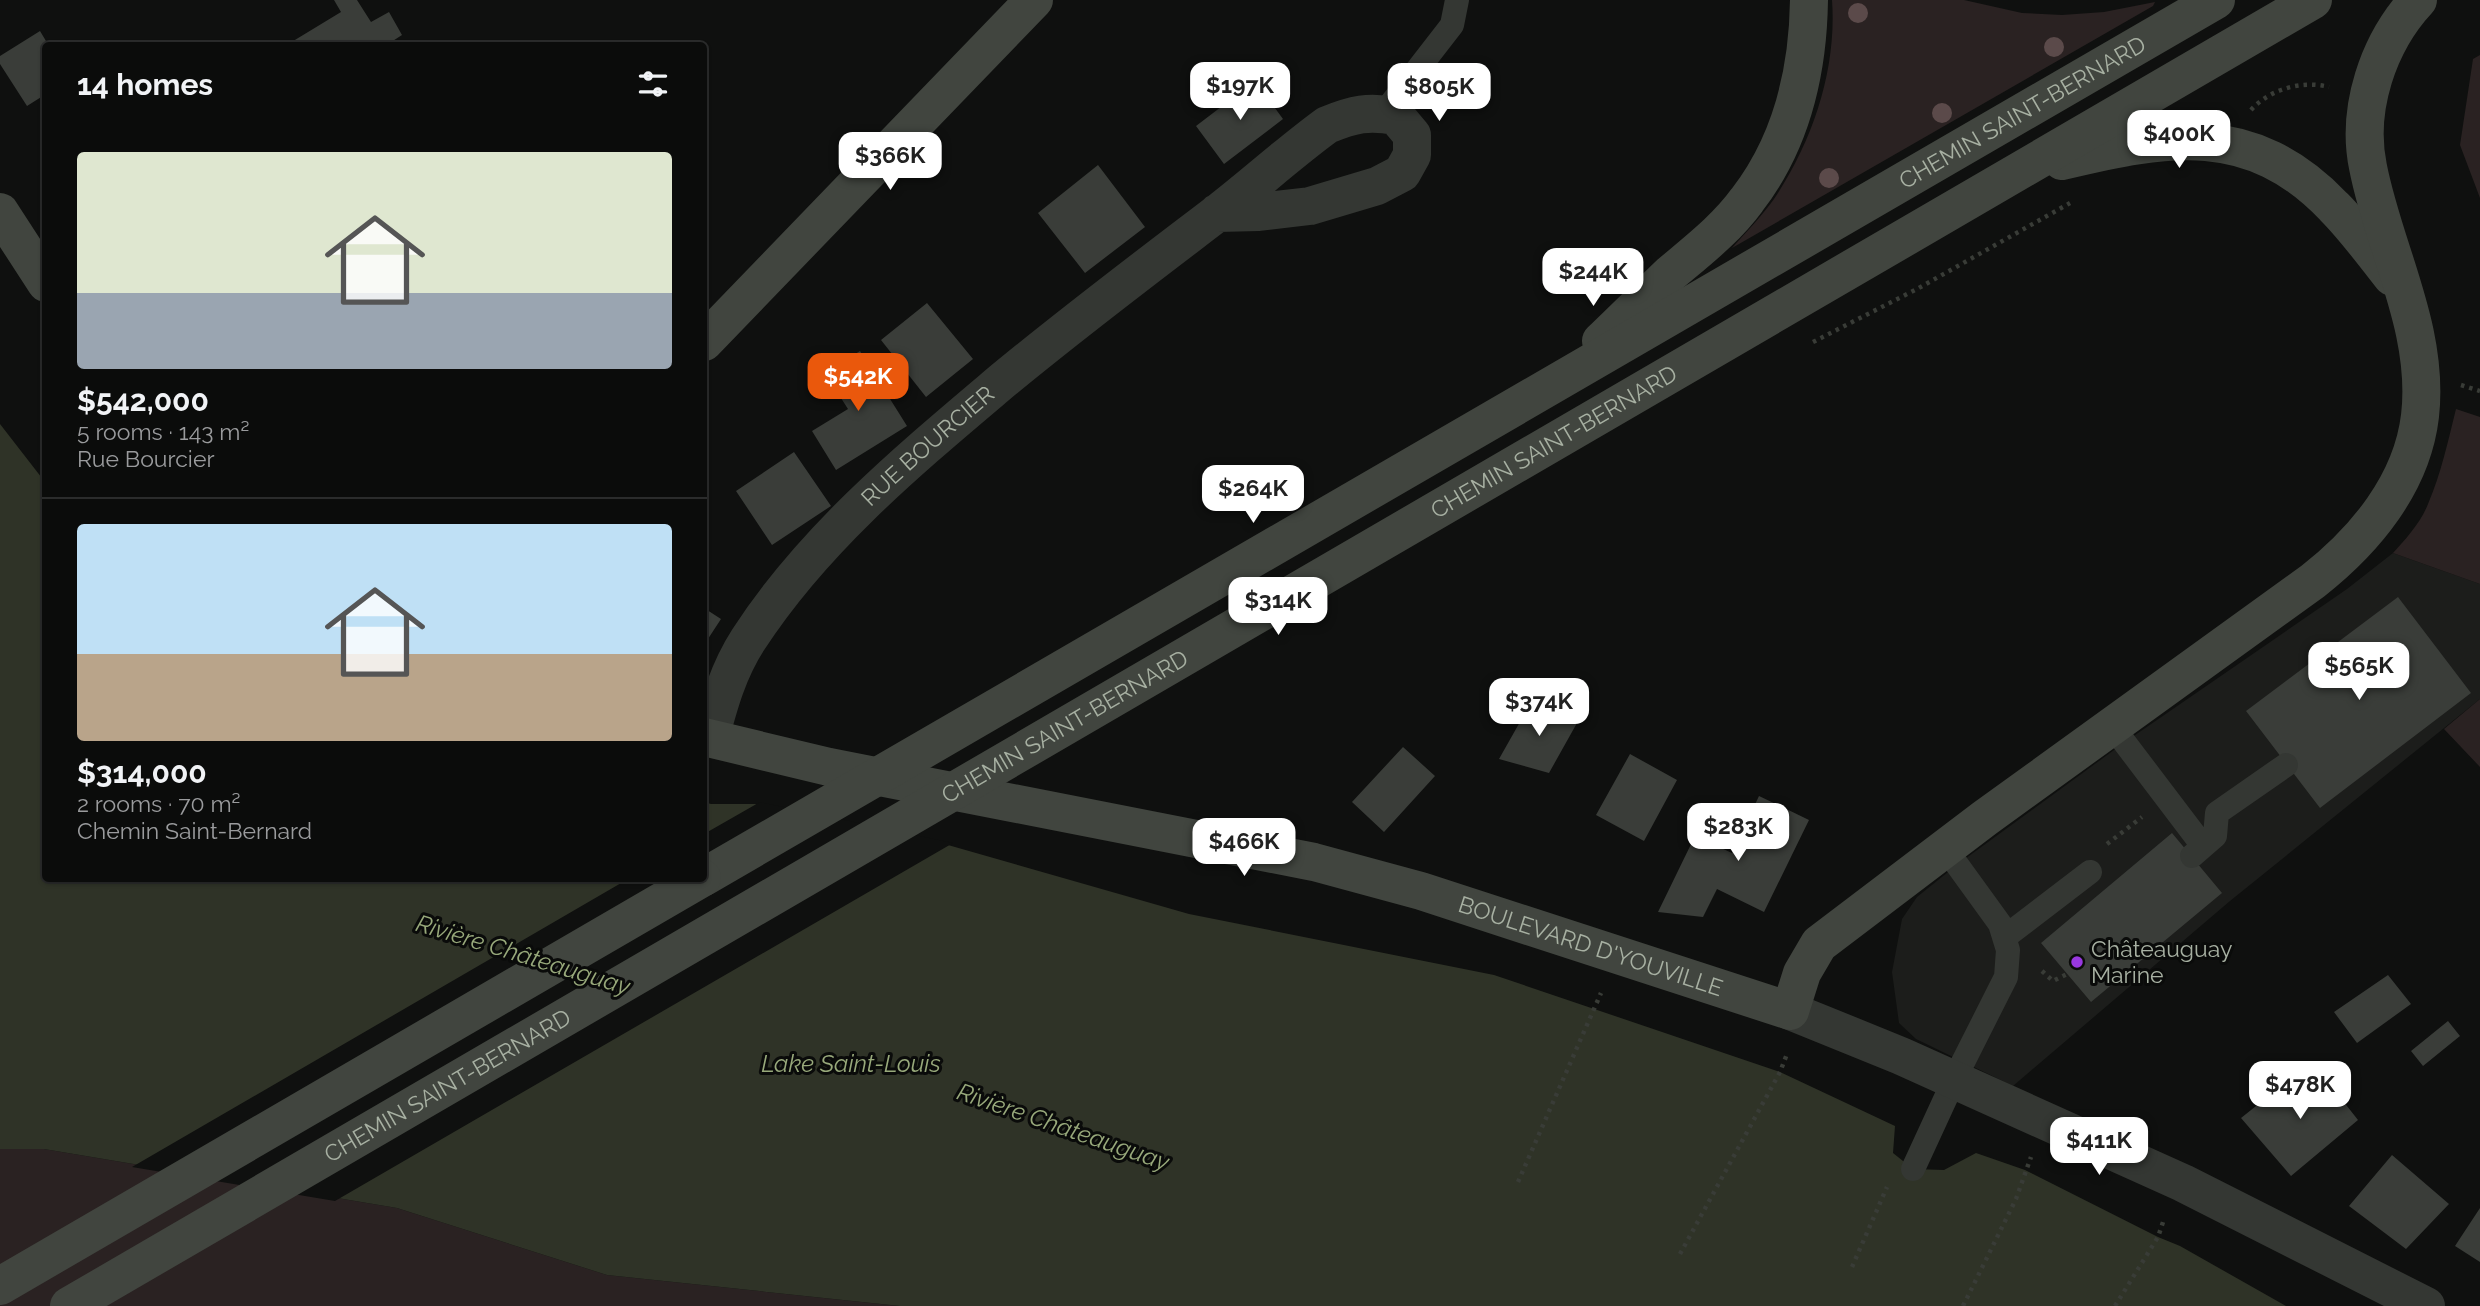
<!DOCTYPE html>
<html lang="en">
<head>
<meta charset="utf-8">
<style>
	:root { --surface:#0b0c0b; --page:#141514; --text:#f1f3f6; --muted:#9a9b9d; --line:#2b2c2c; --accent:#ea580c }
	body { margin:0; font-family:Raleway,sans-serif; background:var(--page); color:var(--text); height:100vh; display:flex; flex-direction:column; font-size:26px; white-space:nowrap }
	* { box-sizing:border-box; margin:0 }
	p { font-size:23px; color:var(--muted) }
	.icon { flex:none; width:38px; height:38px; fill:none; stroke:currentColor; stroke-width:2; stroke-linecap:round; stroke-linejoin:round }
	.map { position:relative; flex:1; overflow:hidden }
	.side { position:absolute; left:42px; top:42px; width:665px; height:840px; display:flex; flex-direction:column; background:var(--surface); border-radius:7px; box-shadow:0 2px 5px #0004,0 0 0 2px var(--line) }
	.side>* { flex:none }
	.price { position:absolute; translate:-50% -60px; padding:0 16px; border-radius:14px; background:#fff; color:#222; font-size:23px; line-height:46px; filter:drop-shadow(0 2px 4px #0008) }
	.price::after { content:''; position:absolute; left:50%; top:42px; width:21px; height:16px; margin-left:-10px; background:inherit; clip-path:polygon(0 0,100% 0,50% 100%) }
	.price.on { background:var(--accent); color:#fff }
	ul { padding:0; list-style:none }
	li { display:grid; align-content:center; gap:14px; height:371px; padding:0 35px }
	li+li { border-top:2px solid var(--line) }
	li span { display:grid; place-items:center; height:217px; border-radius:7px; color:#555 }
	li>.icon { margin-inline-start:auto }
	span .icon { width:126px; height:126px; fill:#fffc; stroke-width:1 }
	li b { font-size:30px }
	h2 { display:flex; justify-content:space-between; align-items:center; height:84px; padding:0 35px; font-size:30px }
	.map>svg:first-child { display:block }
	.built { fill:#1c1d1b }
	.green { fill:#2a2222 }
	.water { fill:#2f3327 }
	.pier { fill:#0f100f }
	.building { fill:#3a3d39 }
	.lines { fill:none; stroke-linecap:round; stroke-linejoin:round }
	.path { stroke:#393c37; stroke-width:4.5; stroke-dasharray:3.5 5; stroke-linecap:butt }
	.lane { stroke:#343733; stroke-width:24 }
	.street { stroke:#343733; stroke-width:38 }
	.secondary { stroke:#41453f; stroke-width:38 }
	.tree { fill:#5b4a4a }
	.poi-dot { fill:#9838e0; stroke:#0a0b0a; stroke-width:2.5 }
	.labels { text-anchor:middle; stroke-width:6; stroke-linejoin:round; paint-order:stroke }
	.street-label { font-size:23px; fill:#a7b0a2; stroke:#0a0b0a }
	.poi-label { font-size:23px; fill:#a7b0a2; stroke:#0a0b0a; text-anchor:start }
	.water-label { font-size:24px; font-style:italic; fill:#98a97b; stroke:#0a0b0a }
</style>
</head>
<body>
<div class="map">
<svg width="2480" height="1306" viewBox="0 0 2480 1306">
	<rect width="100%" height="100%" fill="#0f100f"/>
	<path class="built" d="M2393 553 2480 584V699L2230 901 2013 1086 1916 1039 1899 1023 1892 972 1902 919 1917 897 1958 864 2125 742 2347 589Z"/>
	<path class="green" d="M1832 0H1964L2022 13 2062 15 2104 12 2155 2 2153 6 1732 248C1746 232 1762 216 1774 199 1813 141 1837 69 1832 0Z
		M2480 55V198L2460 145 2473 59Z
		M2456 409 2480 417V584L2393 553C2406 539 2421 522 2428 504 2441 474 2448 441 2456 409Z
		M2480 699V767L2444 729Z
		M0 1149H44L397 1208 607 1275 900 1306H0Z"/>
	<path class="water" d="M0 424 45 482 46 878H704V802L711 804H755L948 845 1189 914 1494 975 1780 1072 1895 1126 1893 1153 1913 1169 1944 1170 1976 1153 2025 1170 2158 1237 2180 1246 2286 1306H900L607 1275 397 1208 44 1149H0Z"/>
	<path class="pier" d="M760 802 953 843 335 1201 132 1167 628 879 704 878V834Z"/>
	<path class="building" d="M334 0H357L371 22 389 12 402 35 385 46H285L341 12Z
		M40 31 49 46H46V94L27 106 0 64V56Z
		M1255 81 1283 119 1224 164 1196 126Z
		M1098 165 1145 227 1085 273 1038 213Z
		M927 303 973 359 926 397 881 340Z
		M860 351 907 426 836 470 812 431 848 409 825 373Z
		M794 452 831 506 772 545 736 491Z
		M2398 597 2471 693 2320 808 2246 711Z
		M704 608 721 619 704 645Z
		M1533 699 1577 723 1549 773 1499 759Z
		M1403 747 1435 776 1384 832 1352 802Z
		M1630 754 1677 780 1644 841 1596 815Z
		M1759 796 1809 820 1764 912 1717 889 1703 917 1658 912 1695 836 1732 853Z
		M2172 833 2222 893 2091 1002 2041 943Z
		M2388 975 2411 1004 2357 1043 2334 1012Z
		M2448 1021 2460 1036 2423 1066 2411 1051Z
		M2321 1073 2358 1120 2291 1176 2241 1118 2295 1075 2306 1086Z
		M2392 1155 2449 1204 2406 1249 2349 1206Z
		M2480 1208V1262L2455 1246Z"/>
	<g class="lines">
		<path class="path" d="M2251 110C2270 89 2302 80 2329 87
			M1813 342 1917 289 2070 203
			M2461 385 2480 391
			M2107 844 2142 817
			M2042 971 2053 981 2067 974
			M1518 1182 1601 993
			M1680 1254 1780 1072 1787 1054
			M1852 1267 1887 1187
			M1963 1306 2016 1199 2031 1157
			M2115 1306 2158 1237 2164 1219"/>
		<path class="lane" d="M1383 114 1452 25 1457 0
			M2112 726 2203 846
			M2192 856 2215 836 2217 813 2286 765
			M2005 937 2090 872
			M1913 1169 1954 1080 2006 977 2008 950 2000 924 1945 848"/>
		<g class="street">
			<path id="s1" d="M710 738C719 704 728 671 748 640 812 541 905 463 995 387 1068 326 1144 269 1220 211 1256 183 1290 152 1327 125 1354 114 1368 111 1396 116L1412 135V155L1402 173 1377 186 1310 206 1259 212 1217 213"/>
			<path d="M1790 1011 1901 1056 2183 1183 2426 1306"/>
		</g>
		<g class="secondary">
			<path d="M2062 161C2167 136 2251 120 2334 207 2355 228 2373 253 2392 277"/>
			<path d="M0 212 46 283"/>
			<path d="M1601 341C1624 319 1647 296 1670 274 1697 251 1726 229 1747 200 1791 143 1808 72 1809 0"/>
			<path d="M704 342 1034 0"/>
			<path id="s2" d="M704 737 829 767 1314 862 1421 891 1790 1011 1802 973 1819 944 1985 818 2313 581C2365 540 2412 484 2420 416 2430 329 2384 250 2368 167 2356 109 2378 43 2418 0"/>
			<path id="s3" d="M704 877 2216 0"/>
			<path d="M0 1286 702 878"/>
			<path id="s4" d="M69 1306 2313 0"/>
		</g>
	</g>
	<g class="tree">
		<circle cx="1858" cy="13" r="10"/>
		<circle cx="2054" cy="47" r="10"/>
		<circle cx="1942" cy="113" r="10"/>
		<circle cx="1829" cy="178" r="10"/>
	</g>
	<circle class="poi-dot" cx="2077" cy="962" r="7"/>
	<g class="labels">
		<g class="street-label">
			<text dy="8" stroke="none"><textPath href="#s3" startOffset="1524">CHEMIN SAINT-BERNARD</textPath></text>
			<text dy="8" stroke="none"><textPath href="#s4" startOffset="1718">CHEMIN SAINT-BERNARD</textPath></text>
			<text dy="8" stroke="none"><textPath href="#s1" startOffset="371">RUE BOURCIER</textPath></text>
			<text dy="8" stroke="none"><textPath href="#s4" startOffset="1152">CHEMIN SAINT-BERNARD</textPath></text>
			<text dy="8" stroke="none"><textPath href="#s2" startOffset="912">BOULEVARD D'YOUVILLE</textPath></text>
			<text dy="8" stroke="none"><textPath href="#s4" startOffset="438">CHEMIN SAINT-BERNARD</textPath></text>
		</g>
		<g class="poi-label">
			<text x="2091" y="957">Châteauguay<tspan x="2091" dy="26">Marine</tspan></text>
		</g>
		<g class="water-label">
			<text transform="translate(523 955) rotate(17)" y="8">Rivière Châteauguay</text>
			<text x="851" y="1072">Lake Saint-Louis</text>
			<text transform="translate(1063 1127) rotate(19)" y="8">Rivière Châteauguay</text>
		</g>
	</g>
</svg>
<b class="price" style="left:1240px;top:122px">$197K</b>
<b class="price" style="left:1439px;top:123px">$805K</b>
<b class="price" style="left:2179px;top:170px">$400K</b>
<b class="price" style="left:890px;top:192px">$366K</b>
<b class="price" style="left:1593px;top:308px">$244K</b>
<b class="price on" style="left:858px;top:413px">$542K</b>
<b class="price" style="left:1253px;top:525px">$264K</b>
<b class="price" style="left:1278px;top:637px">$314K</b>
<b class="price" style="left:2359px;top:702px">$565K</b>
<b class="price" style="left:1539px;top:738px">$374K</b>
<b class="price" style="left:1738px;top:863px">$283K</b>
<b class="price" style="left:1244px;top:878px">$466K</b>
<b class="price" style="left:2300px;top:1121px">$478K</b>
<b class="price" style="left:2099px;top:1177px">$411K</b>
<section class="side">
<h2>14 homes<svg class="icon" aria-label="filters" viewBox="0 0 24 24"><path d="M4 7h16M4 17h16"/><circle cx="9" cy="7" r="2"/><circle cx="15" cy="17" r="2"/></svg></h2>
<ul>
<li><span style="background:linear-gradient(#dfe7d0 65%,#9aa5b1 0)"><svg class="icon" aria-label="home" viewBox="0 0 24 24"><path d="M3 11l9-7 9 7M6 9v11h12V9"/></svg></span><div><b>$542,000</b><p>5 rooms · 143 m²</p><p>Rue Bourcier</p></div></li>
<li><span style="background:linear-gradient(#bfe0f5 60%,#b9a48a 0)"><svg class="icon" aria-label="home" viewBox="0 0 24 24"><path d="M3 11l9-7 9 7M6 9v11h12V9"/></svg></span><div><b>$314,000</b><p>2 rooms · 70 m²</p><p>Chemin Saint-Bernard</p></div></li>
</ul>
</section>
</div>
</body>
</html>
